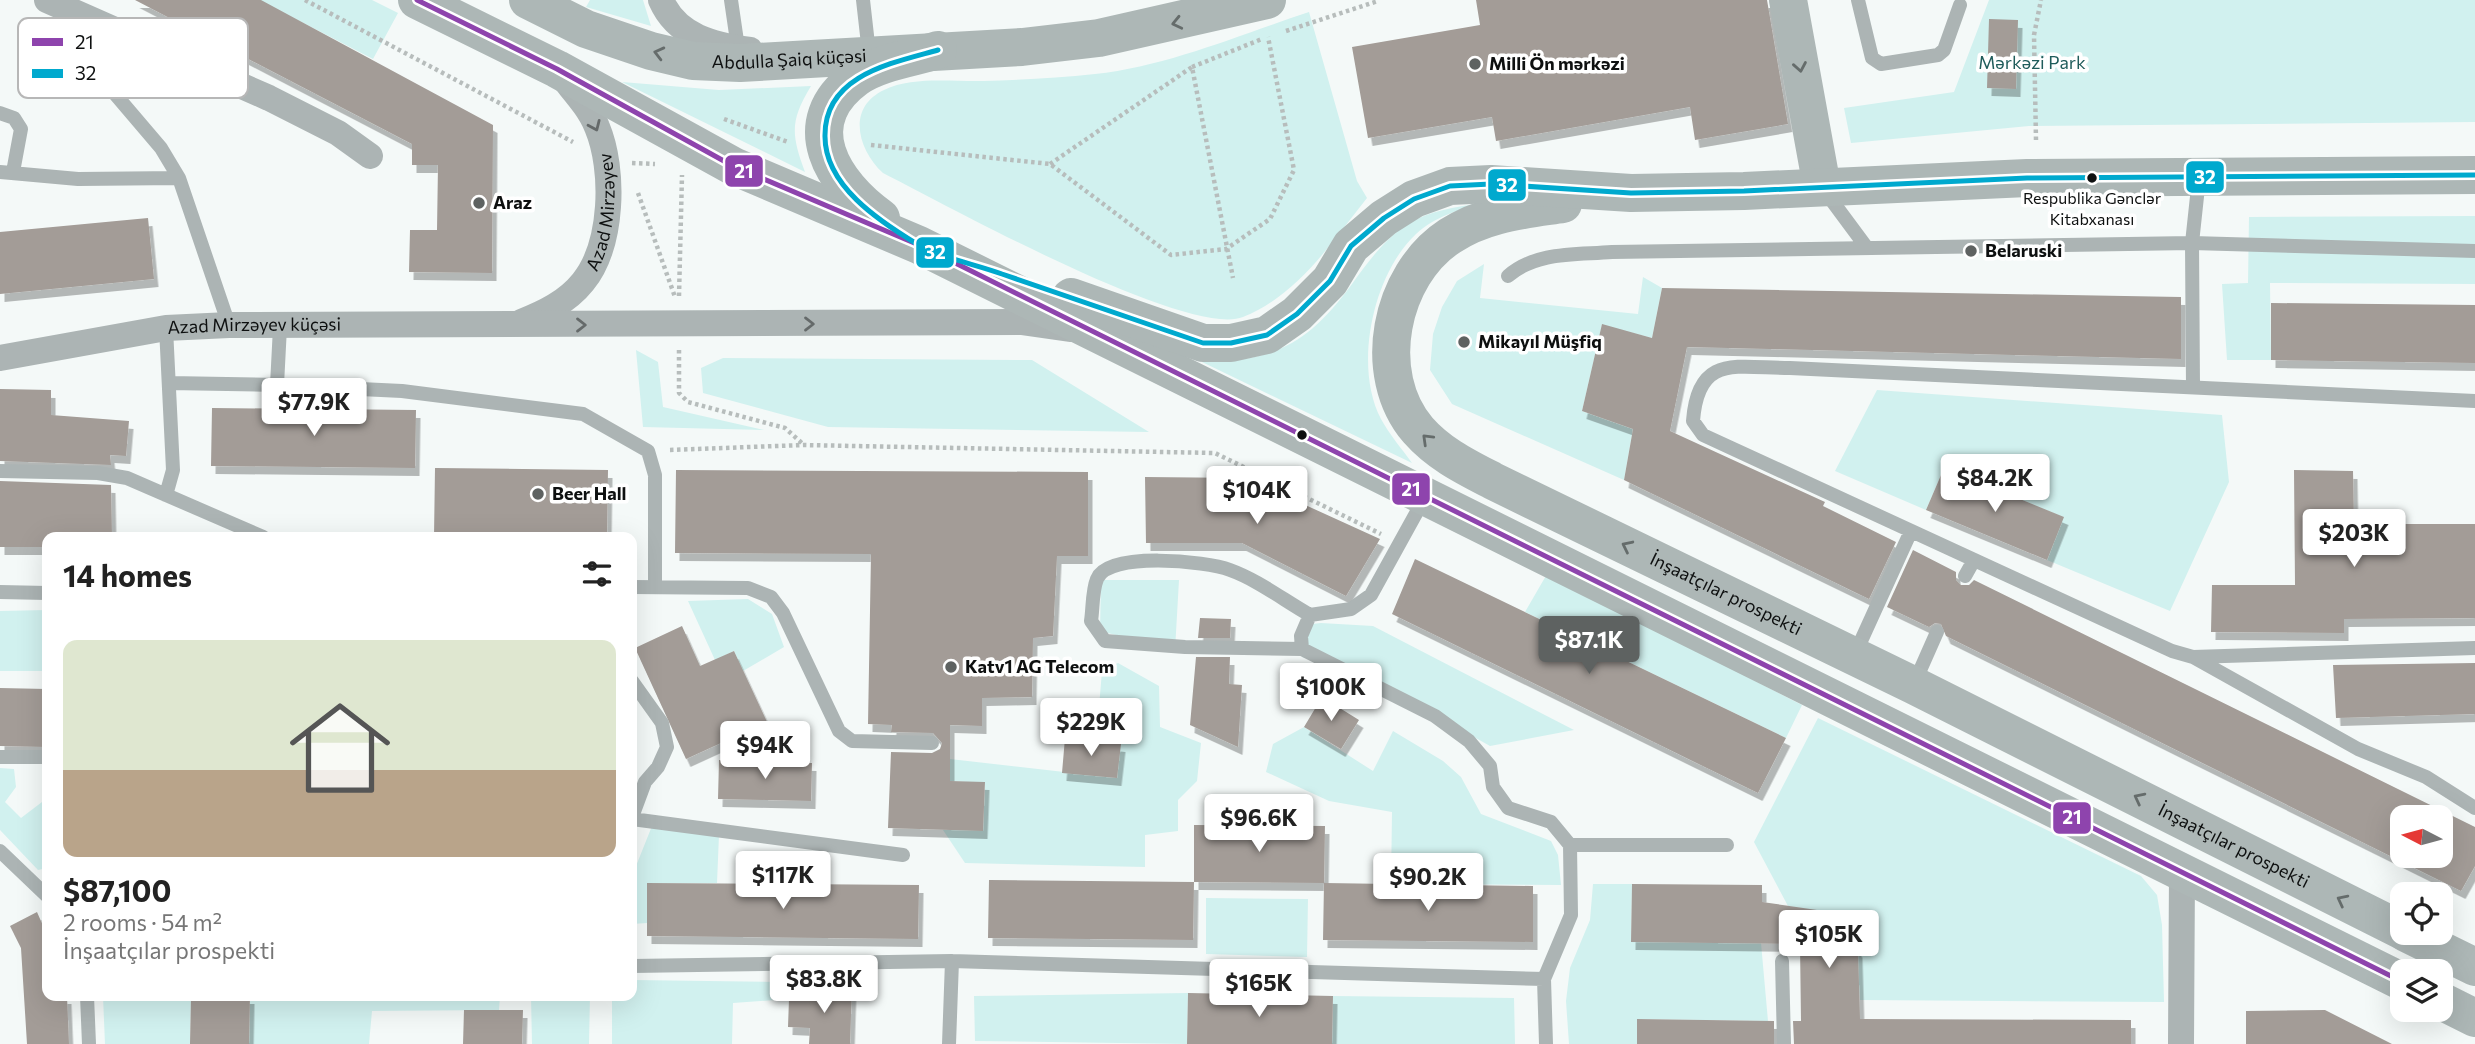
<!DOCTYPE html>
<html lang="en">
<head>
<meta charset="utf-8">
<style>
	:root { --surface:#fff; --page:#f2f2f2; --text:#222; --muted:#767676; --accent:#5e6261 }
	body { margin:0; font-family:Commissioner,sans-serif; background:var(--page); color:var(--text); height:100vh; display:flex; flex-direction:column; font-size:26px; white-space:nowrap }
	* { box-sizing:border-box; margin:0 }
	p { font-size:23px; color:var(--muted) }
	.icon { flex:none; width:38px; height:38px; fill:none; stroke:currentColor; stroke-width:2; stroke-linecap:round; stroke-linejoin:round }
	.map { position:relative; flex:1; overflow:hidden }
	.sheet { position:absolute; left:42px; top:532px; width:595px; height:469px; display:flex; flex-direction:column; background:var(--surface); border-radius:14px; box-shadow:0 7px 28px #0002 }
	.sheet>* { flex:none }
	.needle { width:46px; rotate:276deg }
	.tools { position:absolute; left:2390px; top:805px; display:grid; gap:14px }
	.tools a { display:grid; place-items:center; width:63px; height:63px; border-radius:14px; background:var(--surface); box-shadow:0 7px 28px #0002; font-size:35px }
	.price { position:absolute; translate:-50% -60px; padding:0 16px; border-radius:7px; background:#fff; color:#222; font-size:23px; line-height:46px; filter:drop-shadow(0 2px 4px #0008) }
	.price::after { content:''; position:absolute; left:50%; top:42px; width:21px; height:16px; margin-left:-10px; background:inherit; clip-path:polygon(0 0,100% 0,50% 100%) }
	.price.on { background:var(--accent); color:#fff }
	ul { padding:0; list-style:none }
	li { display:grid; align-content:center; gap:14px; height:371px; padding:0 21px }
	li span { display:grid; place-items:center; height:217px; border-radius:14px; color:#555 }
	li>.icon { margin-inline-start:auto }
	span .icon { width:126px; height:126px; fill:#fffc; stroke-width:1 }
	li b { font-size:30px }
	h2 { display:flex; justify-content:space-between; align-items:center; height:84px; padding:0 21px; font-size:30px }
	.map>svg:first-child { display:block }
	.green { fill:#d1f1ef }
	.building { fill:#a39c97; fill-rule:evenodd; filter:url(#shadow) }
	.lines { fill:none; stroke-linecap:round; stroke-linejoin:round }
	.path { stroke:#b7bdbc; stroke-width:4.5; stroke-dasharray:3.5 3.5; stroke-linecap:butt }
	.lane { stroke:#acb4b4; stroke-width:14 }
	.street { stroke:#acb4b4; stroke-width:26 }
	.primary { stroke:#adb7b6; stroke-width:38 }
	.bus-1-casing { stroke:#fff; stroke-width:10 }
	.bus-2-casing { stroke:#fff; stroke-width:10 }
	.bus-1 { stroke:#8e44ad; stroke-width:5 }
	.bus-2 { stroke:#00a9ce; stroke-width:5 }
	.oneway { stroke:#656c6b }
	.oneway2 { stroke:#656a6a }
	.poi-dot { fill:#5e6261; stroke:#fff; stroke-width:2.5 }
	.bus-dot { fill:#0e1010; stroke:#fff; stroke-width:2.5 }
	.labels { text-anchor:middle; stroke-width:7; stroke-linejoin:round; paint-order:stroke }
	.bus-label { font-size:16px; fill:#0e1010; stroke:#fff }
	.street-label { font-size:18px; fill:#0e1010; stroke:#fff }
	.park-label { font-size:18px; fill:#1f5c5b; stroke:#fff }
	.poi-label { font-size:18px; font-weight:bold; fill:#0e1010; stroke:#fff; text-anchor:start }
	.key { fill:#fff; stroke:#b7b7b7; stroke-width:2 }
	.key-label { font-size:19px; fill:#0e1010 }
	.line-badge { stroke:#fff; stroke-width:2.5 }
	.badge-label { font-size:19px; text-anchor:middle; font-weight:bold; fill:#fff }
</style>
</head>
<body>
<div class="map">
<svg width="2475" height="1044" viewBox="0 0 2475 1044">
	<defs>
		<filter id="shadow"><feDropShadow dx="4.5" dy="8" stdDeviation="0" flood-color="#0004"/></filter>
	</defs>
	<rect width="100%" height="100%" fill="#f4f9f8"/>
	<path class="green" d="M259 0H372L398 13 373 59Z
		M590 0H643L651 26 586 7Z
		M1989 0H2475V122L2029 126 1851 143 1844 108 1954 92Z
		M1309 12 1357 181 1367 198C1331 243 1298 295 1243 317 1188 339 942 203 883 173 858 150 846 108 884 90 913 76 952 82 984 81 1020 80 1058 78 1095 74 1168 66 1239 35 1309 12Z
		M622 82 719 90 811 86C790 121 791 134 805 172Z
		M1483 203C1458 210 1436 216 1416 234 1373 274 1353 366 1381 419 1389 434 1402 449 1412 463L1202 362C1274 362 1309 343 1352 284 1367 263 1384 240 1406 225 1430 210 1456 207 1483 203Z
		M2475 216V284L2270 283 2271 360H2227L2222 284 2248 283 2249 217Z
		M1484 264 1480 298 1638 314 1643 277 1662 288 1652 338 1602 325 1582 411 1633 429 1624 480 1452 404 1430 370 1433 334 1442 307 1457 281Z
		M636 350 658 362 663 407 764 430 643 427Z
		M723 358 1032 360 1149 432 828 427 703 393 701 368Z
		M1877 390 2222 415 2229 482 2170 611 2047 560 2063 517 1944 468 1926 510 1835 471Z
		M1547 574 1802 705 1786 738 1525 612Z
		M1101 580H1179L1175 650 1100 631Z
		M748 599 772 614 784 647 743 671 734 651 715 660 688 601Z
		M47 610V671H0V611Z
		M1321 623 1373 626 1574 730 1490 746 1371 679 1302 657 1303 625Z
		M1118 663 1159 686 1160 727 1201 743 1197 781 1178 800V831L1145 835V867L965 863 943 830H983L985 783 950 781V759L1117 778 1121 710 1099 707 1102 671Z
		M1818 718 2141 876 2157 895 2162 925 2164 1002 1860 1000C1857 937 1857 916 1788 906L1754 842Z
		M1304 727 1373 771 1393 731 1443 761 1461 777 1481 814 1551 841 1558 855 1561 885 1391 884 1392 812 1329 801 1266 772 1273 744Z
		M0 768 14 769 16 787 5 802 21 818 42 802 47 803V868L38 870 0 830Z
		M652 826 719 835 717 883H648L647 923 632 924V876Z
		M1593 884H1632L1631 941 1761 943 1768 1021 1637 1019V1044H1569L1566 1001 1570 968 1590 920Z
		M1206 898 1308 899 1307 957 1206 954Z
		M632 980 787 982 789 999 733 1003 732 1044H612V996H632Z
		M1188 993 1187 1044 975 1041 974 996Z
		M103 996H191L190 1044H105Z
		M250 996H500L499 1010 372 1011 369 1044H249Z
		M531 996H590L589 1044H532Z
		M1333 996 1514 998 1515 1044H1332Z"/>
	<path class="building" d="M135 0H261L493 125 492 273 409 272 410 230H437L438 165H412V144Z
		M1476 0H1767L1788 124 1695 140 1690 107 1496 141 1492 117 1368 138 1352 47 1480 25Z
		M1989 19 2018 20 2016 89 1987 88Z
		M148 218 154 279 0 294V232Z
		M1662 288 2181 297V359L1687 347 1670 431 1825 502 1823 506 1896 542 1869 599 1624 480 1633 429 1582 411 1602 324 1652 338Z
		M2271 303 2475 305V363L2271 360Z
		M0 389 51 390V415L129 421 126 456 110 455 111 465 0 461Z
		M212 408 416 410 415 468 211 466Z
		M435 468 608 470 607 537H434Z
		M1944 468 2064 517 2047 560 1926 510Z
		M676 470 1088 472V556H1057L1053 636 1033 638 1032 697 982 698V726L950 725V781L985 782 983 831 888 828 891 752 932 753 940 749 942 743 933 733 891 732 892 725 868 724 871 554 675 553Z
		M2294 470 2353 471 2354 524H2475V618L2344 619V633L2211 632 2212 585H2295Z
		M1145 477 1246 478 1380 539 1346 596 1242 543H1146Z
		M0 481 111 485 112 537H47V547H0Z
		M1913 550 1956 572V580L1961 585H1969L1974 580 2475 827V866L2461 891 1946 636 1941 624 1935 623 1929 627 1887 607ZM2403 817H2441V856H2403Z
		M1415 559 1786 738 1758 793 1392 614Z
		M1200 618 1231 619 1230 638H1198Z
		M682 626 700 666 734 651 767 722 686 759 635 648Z
		M1196 657H1230L1229 684 1242 685 1238 747 1190 725Z
		M2475 663V714L2336 718 2333 665Z
		M0 688 47 689V747L0 746Z
		M1322 697 1359 720 1341 749 1304 727Z
		M1065 738 1121 744 1117 778 1062 773Z
		M719 760 812 763 811 801 718 799Z
		M1194 825 1325 826 1324 883 1194 882Z
		M989 880 1194 882 1193 940 988 938Z
		M647 883 919 885 918 939 647 936Z
		M1324 883 1533 886V942L1323 940Z
		M1632 884 1762 885V902L1817 910 1838 919 1858 950 1860 1019 2131 1020V1044H1794L1793 1021H1801L1800 944 1631 942Z
		M37 912 47 935V996H67L69 1044H27L21 948 10 926Z
		M813 985 852 986 850 1044H809L810 1028 788 1027 789 999 812 1000Z
		M1188 993 1333 996 1332 1044H1187Z
		M191 996H250L249 1044H190Z
		M464 1010H523L522 1044H463Z
		M2325 1010 2392 1044H2246V1011Z
		M1637 1019 1774 1021V1044H1637Z"/>
	<g class="lines">
		<path class="path" d="M305 0 573 142
			M1286 31 1378 1
			M1192 67 1262 39
			M724 119 788 142
			M2036 140 2034 35 2041 0
			M871 145 1050 164 1171 255 1226 249 1270 219 1294 170 1268 37
			M632 163 655 164
			M1050 164 1192 67 1233 278
			M638 193 675 297
			M679 296 682 175
			M679 350V393L688 402 785 428 803 444
			M670 450 803 445 1215 453 1381 534"/>
		<path class="lane" d="M731 0 738 48
			M863 0 869 53
			M1858 0 1872 58 1881 64 1938 55 1944 50 1960 5
			M98 24 107 76 115 94 161 148 179 178 229 325
			M0 113 14 118 21 129 13 172
			M0 172 78 179 179 178
			M1824 190 1867 248
			M1508 276C1537 251 1576 255 1612 252L2192 243 2475 251
			M280 327 277 385 402 391 583 414 648 451 655 475V587
			M166 328 173 470 166 495
			M169 383 277 385
			M2193 386 2192 243 2199 178
			M2475 401 1790 368C1737 368 1698 353 1693 421L1703 435 2172 651 2193 657 2475 648
			M0 471 98 473 127 478 263 537
			M1965 576 1974 560
			M632 587 748 588 771 597 783 613 839 731 852 741 932 743
			M0 592 47 593
			M1310 615C1285 601 1258 580 1230 570 1206 561 1108 551 1097 579 1092 591 1093 609 1091 621L1105 641 1185 647 1302 649 1435 716 1469 741 1490 766 1493 787 1508 808 1551 822 1570 845 1571 915 1544 979 1546 1044
			M1302 649 1301 636 1310 615 1351 609 1371 595 1424 499
			M1855 654 1911 531
			M2193 657 2358 749 2426 777 2475 808
			M632 681 662 723 667 747 658 767 645 782 632 817
			M1914 684 1937 632
			M0 757H47
			M632 819 903 855
			M1570 845H1727
			M0 851 47 896
			M1782 961 1784 1044
			M632 966 952 961 1544 979
			M87 996 89 1044
			M949 1044 952 961"/>
		<g class="street">
			<path d="M47 0 269 98 338 133 370 156"/>
			<path d="M661 0C677 37 714 45 750 50"/>
			<path id="s1" d="M521 322C544 313 567 302 583 282 613 245 615 170 597 127 590 109 576 94 564 79"/>
			<path id="s2" d="M0 358 166 328 229 325 1021 322 1070 329"/>
			<path d="M2181 1044 2182 872"/>
		</g>
		<g class="primary">
			<path d="M417 0 557 69 733 166 919 245 2403 982"/>
			<path id="s3" d="M528 0 586 29 651 51 693 61 740 63 1022 47 1099 38 1267 0"/>
			<path d="M1788 0 1822 187"/>
			<path id="s4" d="M1563 204C1523 210 1485 213 1450 236 1390 275 1370 374 1418 430 1439 454 1466 467 1493 481L1913 685 2403 931"/>
			<path d="M881 218C833 184 794 123 856 78 879 62 912 58 938 50"/>
			<path d="M1071 297 1203 343H1231L1267 335 1297 314 1330 281 1351 246 1384 218 1414 199 1450 186 1491 184 1631 193 1744 191 2027 178 2475 175"/>
			<path d="M2406 933 2475 967"/>
			<path d="M2441 1001 2475 1018"/>
		</g>
		<defs>
			<path id="bus-1" d="M417 0 557 69 733 166 919 245 2403 982"/>
			<path id="bus-2" d="M938 50C892 63 825 75 825 135 824 185 879 221 917 244 941 258 975 264 1002 274 1069 297 1136 320 1203 343H1231L1267 335 1297 314 1330 281 1351 246 1384 218 1414 199 1450 186 1491 184 1631 193 1744 191 2027 178 2475 175"/>
		</defs>
		<use href="#bus-1" class="bus-1-casing"/>
		<use href="#bus-2" class="bus-2-casing"/>
		<use href="#bus-1" class="bus-1"/>
		<use href="#bus-2" class="bus-2"/>
	</g>
	<defs><path id="oneway-chevron" d="M-2-3.5L2.5 0L-2 3.5" fill="none" stroke-width="1.6" stroke-linecap="round" stroke-linejoin="round" transform="scale(1.75)"/></defs>
	<g class="oneway">
		<use href="#oneway-chevron" transform="translate(1177 23) rotate(167)"/>
		<use href="#oneway-chevron" transform="translate(659 53) rotate(-166)"/>
		<use href="#oneway-chevron" transform="translate(1800 67) rotate(80)"/>
		<use href="#oneway-chevron" transform="translate(1427 439) rotate(-136)"/>
		<use href="#oneway-chevron" transform="translate(1627 546) rotate(-154)"/>
		<use href="#oneway-chevron" transform="translate(2139 798) rotate(-153)"/>
		<use href="#oneway-chevron" transform="translate(2342 900) rotate(-153)"/>
	</g>
	<g class="oneway2">
		<use href="#oneway-chevron" transform="translate(595 126) rotate(66)"/>
		<use href="#oneway-chevron" transform="translate(809 324)"/>
		<use href="#oneway-chevron" transform="translate(581 325)"/>
	</g>
	<g class="poi-dot">
		<circle cx="1475" cy="64" r="7"/>
		<circle cx="479" cy="203" r="7"/>
		<circle cx="1971" cy="251" r="7"/>
		<circle cx="1464" cy="342" r="7"/>
		<circle cx="538" cy="494" r="7"/>
		<circle cx="951" cy="667" r="7"/>
	</g>
	<g class="bus-dot">
		<circle cx="2092" cy="178" r="6"/>
		<circle cx="1302" cy="435" r="6"/>
	</g>
	<g class="labels">
		<g class="bus-label">
			<text x="2092" y="204">Respublika Gənclər<tspan x="2092" dy="21">Kitabxanası</tspan></text>
		</g>
		<g class="street-label">
			<text dy="6" stroke="none"><textPath href="#s3" startOffset="273">Abdulla Şaiq küçəsi</textPath></text>
			<text dy="6" stroke="none"><textPath href="#s1" startOffset="149">Azad Mirzəyev</textPath></text>
			<text dy="6" stroke="none"><textPath href="#s2" startOffset="257">Azad Mirzəyev küçəsi</textPath></text>
			<text dy="6" stroke="none"><textPath href="#s4" startOffset="688">İnşaatçılar prospekti</textPath></text>
			<text dy="6" stroke="none"><textPath href="#s4" startOffset="1255">İnşaatçılar prospekti</textPath></text>
		</g>
		<g class="park-label">
			<text x="2032" y="69">Mərkəzi Park</text>
		</g>
		<g class="poi-label">
			<text x="1489" y="70">Milli Ön mərkəzi</text>
			<text x="493" y="209">Araz</text>
			<text x="1985" y="257">Belaruski</text>
			<text x="1478" y="348">Mikayıl Müşfiq</text>
			<text x="552" y="500">Beer Hall</text>
			<text x="965" y="673">Katv1 AG Telecom</text>
		</g>
	</g>
	<rect x="18" y="18" width="230" height="80" rx="10" class="key"/>
	<rect x="32" y="38" width="31" height="8" fill="#8e44ad"/>
	<rect x="32" y="69" width="31" height="9" fill="#00a9ce"/>
	<g class="key-label">
		<text x="75" y="49">21</text>
		<text x="75" y="80">32</text>
	</g>
	<g class="line-badge">
		<rect x="724" y="154" width="40" height="34" rx="7" fill="#8e44ad"/>
		<rect x="2185" y="160" width="40" height="34" rx="7" fill="#00a9ce"/>
		<rect x="1487" y="168" width="40" height="34" rx="7" fill="#00a9ce"/>
		<rect x="915" y="236" width="40" height="33" rx="7" fill="#00a9ce"/>
		<rect x="1391" y="472" width="40" height="34" rx="7" fill="#8e44ad"/>
		<rect x="2052" y="801" width="40" height="34" rx="7" fill="#8e44ad"/>
	</g>
	<g class="badge-label">
		<text x="744" y="178">21</text>
		<text x="2205" y="184">32</text>
		<text x="1507" y="192">32</text>
		<text x="935" y="259">32</text>
		<text x="1411" y="496">21</text>
		<text x="2072" y="824">21</text>
	</g>
</svg>
<div class="tools">
<a><svg class="needle" viewBox="-14 -14 28 28"><path d="M0-13l5 13h-10z" fill="#e53935"/><path d="M0 13l5-13h-10z" fill="#767676"/></svg></a>
<a><svg class="icon" aria-label="locate" viewBox="0 0 24 24"><circle cx="12" cy="12" r="6"/><path d="M12 2v4M12 18v4M2 12h4M18 12h4"/></svg></a>
<a><svg class="icon" aria-label="layers" viewBox="0 0 24 24"><path d="M12 4l9 5-9 5-9-5zM3 14l9 5 9-5"/></svg></a>
</div>
<b class="price" style="left:314px;top:438px">$77.9K</b>
<b class="price" style="left:1995px;top:514px">$84.2K</b>
<b class="price" style="left:1257px;top:526px">$104K</b>
<b class="price" style="left:2354px;top:569px">$203K</b>
<b class="price on" style="left:1589px;top:676px">$87.1K</b>
<b class="price" style="left:1331px;top:723px">$100K</b>
<b class="price" style="left:1091px;top:758px">$229K</b>
<b class="price" style="left:765px;top:781px">$94K</b>
<b class="price" style="left:1259px;top:854px">$96.6K</b>
<b class="price" style="left:783px;top:911px">$117K</b>
<b class="price" style="left:1428px;top:913px">$90.2K</b>
<b class="price" style="left:1829px;top:970px">$105K</b>
<b class="price" style="left:824px;top:1015px">$83.8K</b>
<b class="price" style="left:1259px;top:1019px">$165K</b>
<section class="sheet">
<h2>14 homes<svg class="icon" aria-label="filters" viewBox="0 0 24 24"><path d="M4 7h16M4 17h16"/><circle cx="9" cy="7" r="2"/><circle cx="15" cy="17" r="2"/></svg></h2>
<ul>
<li><span style="background:linear-gradient(#dfe7d0 60%,#b9a48a 0)"><svg class="icon" aria-label="home" viewBox="0 0 24 24"><path d="M3 11l9-7 9 7M6 9v11h12V9"/></svg></span><div><b>$87,100</b><p>2 rooms · 54 m²</p><p>İnşaatçılar prospekti</p></div></li>
</ul>
</section>
</div>
</body>
</html>
